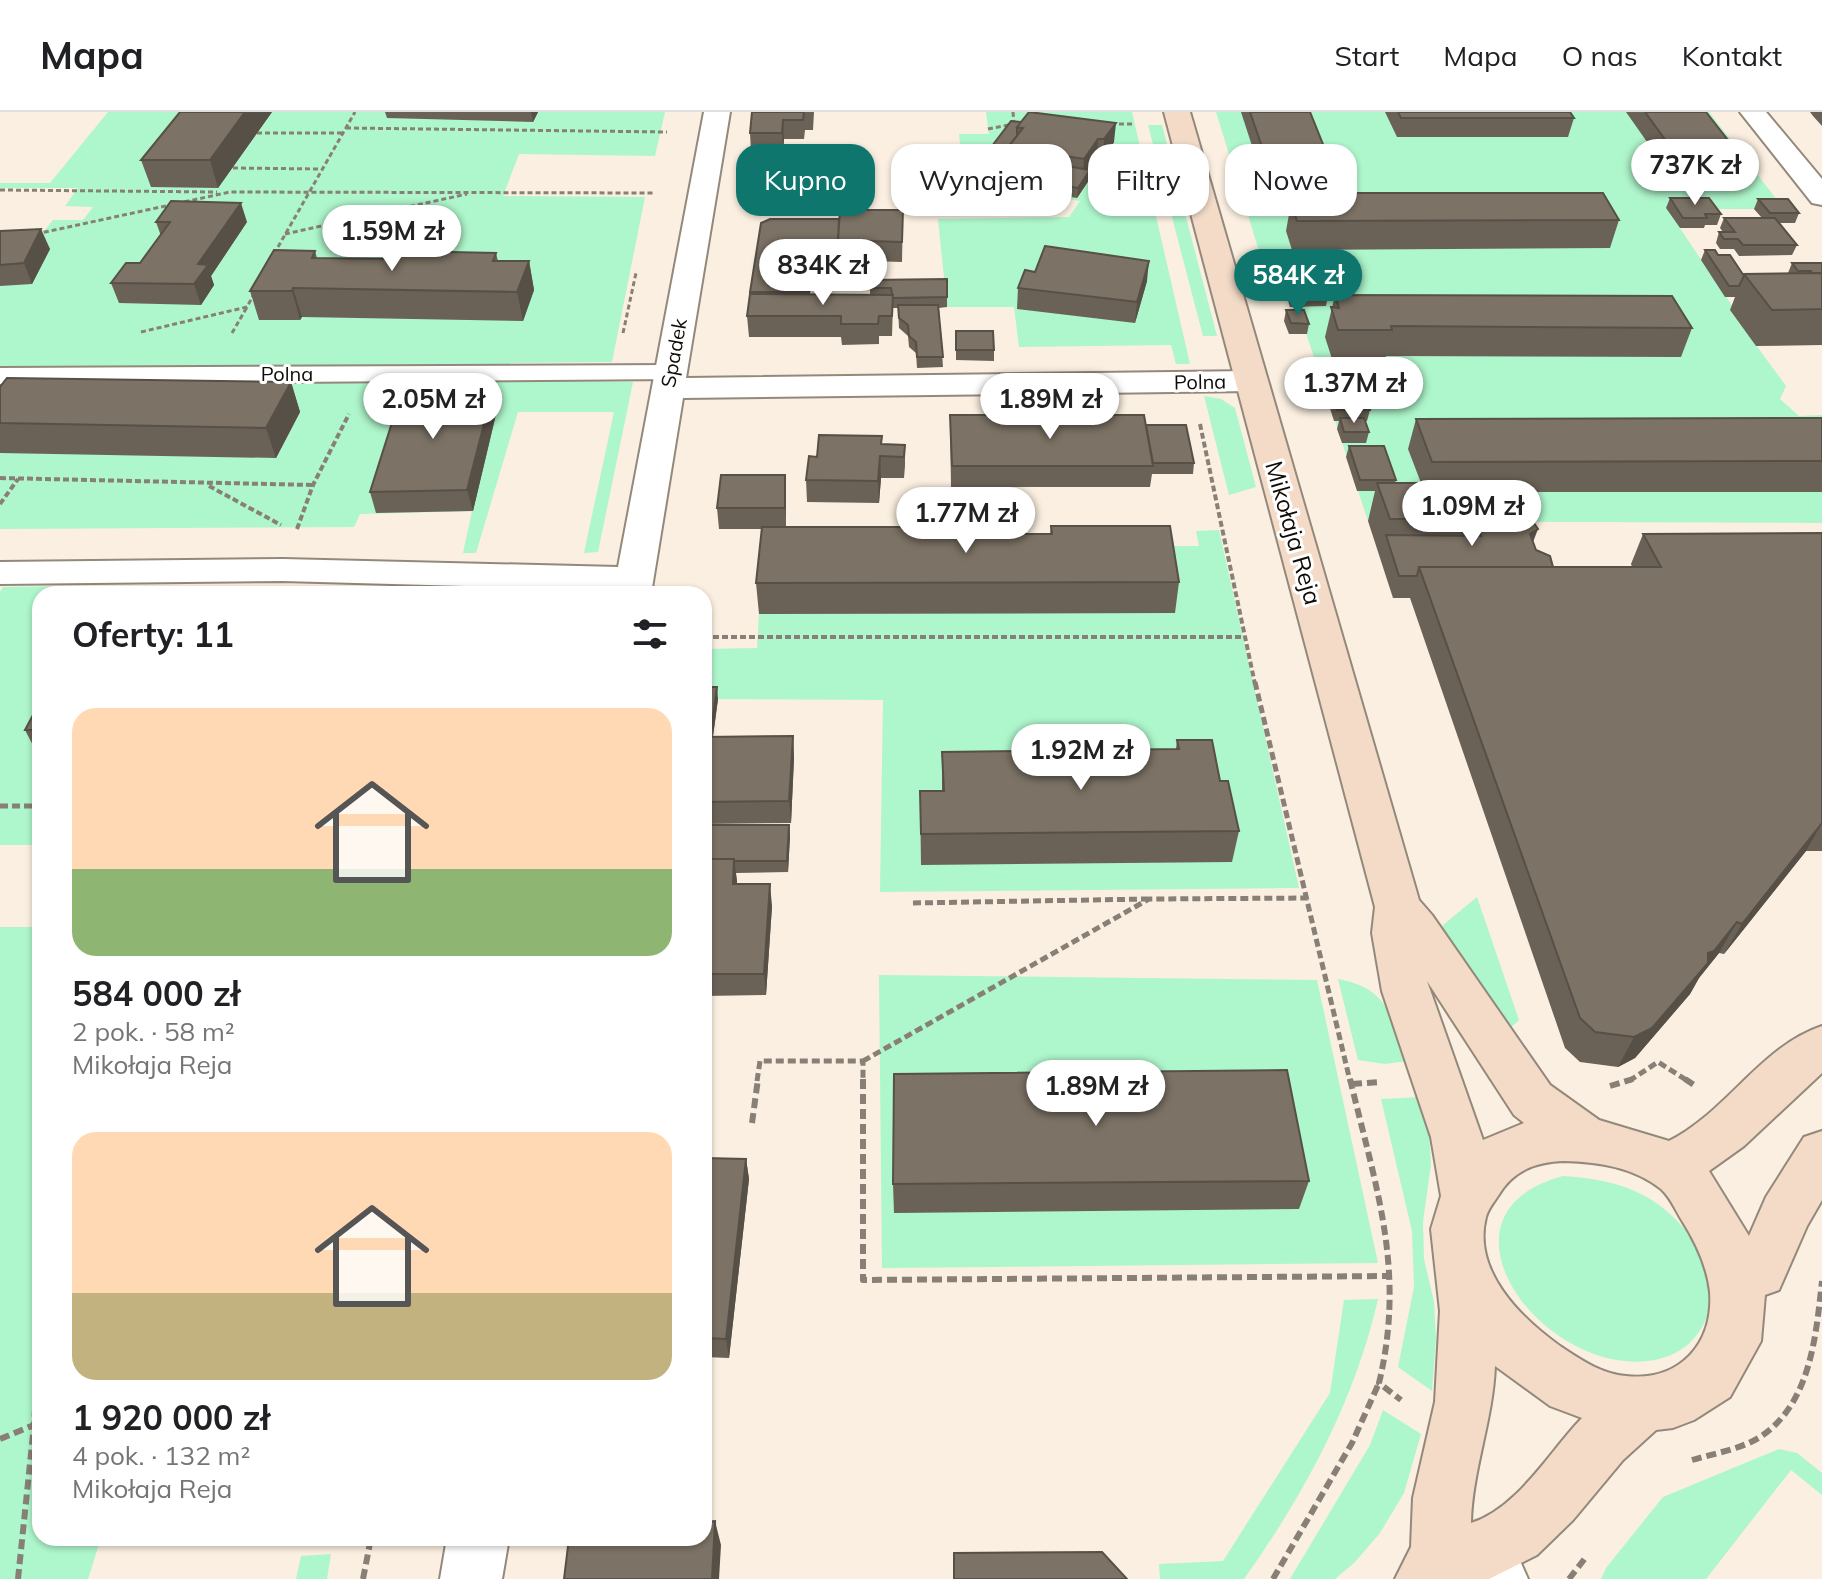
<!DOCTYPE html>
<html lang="pl">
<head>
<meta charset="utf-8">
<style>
	:root { --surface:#fff; --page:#f2f2f2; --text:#202124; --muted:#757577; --line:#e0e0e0; --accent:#0f766e }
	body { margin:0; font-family:Mulish,sans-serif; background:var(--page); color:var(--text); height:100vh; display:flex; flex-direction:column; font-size:30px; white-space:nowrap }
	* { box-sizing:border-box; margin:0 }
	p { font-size:26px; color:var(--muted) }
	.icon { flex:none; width:44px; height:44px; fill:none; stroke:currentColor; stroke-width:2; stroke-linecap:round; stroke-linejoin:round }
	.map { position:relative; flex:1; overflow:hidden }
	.details { position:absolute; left:32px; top:474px; width:680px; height:960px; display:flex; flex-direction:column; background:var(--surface); border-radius:24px; box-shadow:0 2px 6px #0004 }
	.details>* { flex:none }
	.top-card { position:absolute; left:736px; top:32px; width:760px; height:72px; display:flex; gap:16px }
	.price { position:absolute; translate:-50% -68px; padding:0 18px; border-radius:28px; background:#fff; color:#222; font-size:26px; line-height:52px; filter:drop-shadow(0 2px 4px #0008) }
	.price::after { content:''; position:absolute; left:50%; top:48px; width:24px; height:18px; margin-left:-12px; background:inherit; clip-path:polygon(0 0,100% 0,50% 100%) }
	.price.current { background:var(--accent); color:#fff }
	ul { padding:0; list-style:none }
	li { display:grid; align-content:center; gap:16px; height:424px; padding:0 40px }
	li span { display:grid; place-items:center; height:248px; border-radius:24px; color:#555 }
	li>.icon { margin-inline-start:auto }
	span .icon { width:144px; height:144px; fill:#fffc; stroke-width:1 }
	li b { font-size:34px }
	h2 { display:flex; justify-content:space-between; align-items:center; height:96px; padding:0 40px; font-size:34px }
	.chip { padding:0 28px; border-radius:24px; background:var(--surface); box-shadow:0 2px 6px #0004; font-size:28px; line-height:72px }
	.chip.current { background:var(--accent); color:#fff }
	header { display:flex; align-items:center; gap:48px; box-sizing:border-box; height:112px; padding:0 40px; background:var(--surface); border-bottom:2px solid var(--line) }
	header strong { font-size:38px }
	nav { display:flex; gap:44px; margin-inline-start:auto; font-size:28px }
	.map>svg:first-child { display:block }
	.green { fill:#aef6cb }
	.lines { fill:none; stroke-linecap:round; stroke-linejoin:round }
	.lane-casing { stroke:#93897b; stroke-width:4 }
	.street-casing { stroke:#93897b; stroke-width:4 }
	.secondary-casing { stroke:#93897b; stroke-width:4 }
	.path-far3 { stroke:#888077; stroke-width:3; stroke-dasharray:5 3; stroke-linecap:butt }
	.path-far2 { stroke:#888077; stroke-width:4; stroke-dasharray:6 3; stroke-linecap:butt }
	.path-far1 { stroke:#888077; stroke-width:5; stroke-dasharray:8 4; stroke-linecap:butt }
	.path { stroke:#888077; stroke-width:6; stroke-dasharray:10 5; stroke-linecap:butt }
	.lane { fill:#fff; fill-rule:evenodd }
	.street { fill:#fff; fill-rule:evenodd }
	.secondary { fill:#f3dbc8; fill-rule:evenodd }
	.wall { fill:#6b6257 }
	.shaded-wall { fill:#575047 }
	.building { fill:#7c7265; stroke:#575047; stroke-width:2 }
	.labels { text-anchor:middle; stroke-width:6; stroke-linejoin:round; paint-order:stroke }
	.far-street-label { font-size:20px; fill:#0f0b07; stroke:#fff }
	.street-label { font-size:24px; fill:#0f0b07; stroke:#fff }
</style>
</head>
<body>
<header>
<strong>Mapa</strong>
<nav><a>Start</a><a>Mapa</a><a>O nas</a><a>Kontakt</a></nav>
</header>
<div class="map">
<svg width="1822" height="1467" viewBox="0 0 1822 1467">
	<rect width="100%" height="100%" fill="#faefe0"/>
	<path class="green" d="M108 0H665L655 44 519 42 503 84 645 85 612 250 510 251 507 268 633 270 598 440 584 441 614 300H518L476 441H463L472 399 360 402 354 415 0 417V121L45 118 53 108H83L93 95 65 94 78 76H0V71H50Z
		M986 0H1132L1190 252H1176L1171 233 1019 235 1014 195H947L938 107 1069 105 1080 89 964 69 959 22H989Z
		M1216 0H1709L1784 97H1667L1735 198 1731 199 1786 274 1780 287 1799 304 1822 303V411L1368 409 1280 142H1260Z
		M1148 13H1162L1217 224H1203Z
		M1204 284 1221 287 1235 296 1256 375 1229 383Z
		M1219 418 1299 776 880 780 883 588 704 587V537L757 536 759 502 949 434H1199L1196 419Z
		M74 474 69 482H40V733H0V480L3 475Z
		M1477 785 1519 908 1508 918 1443 820V813Z
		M0 815H40V1426H101L88 1467H0Z
		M879 863 1317 868 1378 1151 882 1156Z
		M1338 867C1389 876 1392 906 1407 949L1385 952 1358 948Z
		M1421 985 1428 1004 1431 1052 1423 1110 1424 1147 1434 1190 1436 1226 1432 1279 1398 1255 1414 1175 1412 1119 1381 987Z
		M1563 1064C1592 1066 1619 1070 1645 1084 1670 1098 1695 1124 1706 1151 1722 1191 1702 1237 1659 1247 1549 1273 1418 1103 1563 1064Z
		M1378 1187C1354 1291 1305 1381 1244 1467H1160L1159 1452 1223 1449 1330 1281 1344 1188Z
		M1383 1298 1421 1322 1404 1381 1380 1421 1354 1451 1335 1467H1290L1370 1333Z
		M1779 1337 1797 1341 1822 1361V1383L1791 1358 1706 1467H1601L1606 1456 1663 1385Z
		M331 1442 327 1467H296L301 1444Z"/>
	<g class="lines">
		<defs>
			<path id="lane" d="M670 253 679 255 683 261 679 267 0 272V256Z
				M1471 1437 1502 1441 1520 1449 1528 1467H1420L1427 1447 1445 1439Z"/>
			<path id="street" d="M704 0H730L686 266 1252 259 1263 262 1268 269 1263 276 1252 279 683 286 651 482H613L614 478 283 469 0 472V450L283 447 618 455Z
				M1740 0H1766L1822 67V93L1812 91Z
				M447 1426H509L502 1467H440Z"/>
			<path id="secondary" d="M1164 0H1190L1419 788 1432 803 1550 973 1599 1008 1669 1029C1727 1000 1760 935 1822 914V961L1744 1034 1709 1059 1749 1124 1766 1085 1804 1025 1822 1019V1088L1807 1114 1779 1178 1765 1183 1761 1229 1730 1285 1694 1308 1673 1316 1656 1318 1623 1348 1573 1408 1537 1443 1489 1467H1395L1411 1435 1413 1386 1435 1290 1440 1199 1431 1117 1441 1084 1431 1025 1382 879 1372 821 1375 795ZM1427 869 1514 1003 1524 1011 1483 1028ZM1564 1049C1599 1050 1633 1055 1661 1077 1670 1085 1675 1097 1681 1107 1695 1129 1707 1153 1710 1180 1714 1232 1679 1270 1626 1264 1601 1262 1580 1247 1560 1234 1521 1206 1472 1159 1486 1105 1488 1097 1494 1090 1498 1084 1513 1058 1536 1050 1564 1049ZM1495 1254 1550 1294 1582 1306C1549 1340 1518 1396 1471 1411 1472 1359 1493 1308 1495 1254Z"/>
		</defs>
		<use href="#lane" class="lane-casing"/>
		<use href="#street" class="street-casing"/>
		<use href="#secondary" class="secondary-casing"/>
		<path class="path-far3" d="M1013 0 1014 12H1017
			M1111 12H1133
			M346 16 667 20
			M988 17 1013 12
			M257 21H342
			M233 56 321 57
			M0 78 217 80
			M36 122 230 80 655 81
			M285 122 467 82
			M274 142 355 0
			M141 220 247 195 255 180
			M232 221 247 195
			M623 221 636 161"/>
		<path class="path-far2" d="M1200 312 1255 572
			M0 366 313 373
			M209 374 281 413
			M0 392 18 367
			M297 417 313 373 349 302
			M704 525H1244"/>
		<path class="path-far1" d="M1255 570 1350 969
			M0 694H40
			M913 791 1148 787
			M863 949 1149 787 1309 786
			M757 969 760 949H863V969
			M1629 969 1658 950 1688 969"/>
		<path class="path" d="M863 967V1168L1391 1164
			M1350 967C1376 1076 1406 1158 1379 1271L1401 1288
			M1685 967 1694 973
			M1352 972 1380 970
			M1610 974 1633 967
			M752 1011 758 967
			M0 1327 34 1313 40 1224
			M1692 1348C1715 1341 1743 1337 1763 1323 1811 1289 1816 1223 1822 1169
			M18 1467 34 1313
			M363 1467 371 1426
			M1273 1467 1352 1331 1379 1271
			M1569 1467 1586 1445"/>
		<use href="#lane" class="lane"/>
		<use href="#street" class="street"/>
		<use href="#secondary" class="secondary"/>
	</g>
	<path class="wall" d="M272 0 218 76 151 75 141 48Z
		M385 0H538L533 10 387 6Z
		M752 0H814L813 18H805L804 27H784L783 40H751L750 21Z
		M1241 0H1310L1333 57 1329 77H1266Z
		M1385 0H1570L1574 6 1568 25H1397Z
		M1626 0H1706L1749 55 1742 74H1678Z
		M1810 0H1822V14L1813 4Z
		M1021 10 1114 30 1103 47 1097 46 1089 57V68L1077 86 973 69V59Z
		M1295 81 1619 108 1610 136 1292 138 1286 119 1291 91H1293Z
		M1670 86 1721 102 1717 113H1705L1704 116H1680L1666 96Z
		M1758 87 1799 101 1795 111H1779L1797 133 1792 143 1739 144 1734 137H1720L1716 131 1719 120H1723L1720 116 1724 106H1762L1754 97Z
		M903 98 902 150 870 149V162H812L810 182 870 183V168L947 167V195L939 196 943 255 917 256 916 241 909 235 908 224 899 216 898 196H893V193L892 224H879V232L842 233 841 225H749L747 204 761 111 839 107Z
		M156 110H247L211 164 214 173 201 193 119 191 111 171 140 151 161 124Z
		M0 119 50 137 32 172 0 174Z
		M1705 138 1718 143 1744 164V162L1788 161 1792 151H1822V233L1756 234 1730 198 1735 185H1725L1701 148Z
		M315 139 317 146 399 147 496 141 498 149H529L534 178 523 209 302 205 300 208H259L250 179Z
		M1278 141 1328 184 1326 194 1290 195 1286 182H1280L1276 169 1279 159 1276 152Z
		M1147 169 1135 211 1017 197 1018 176Z
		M1335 183 1692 216 1681 245 1386 244 1385 247H1332L1325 225Z
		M1286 198 1309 212 1307 222H1289L1284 209Z
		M956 219 994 238V249L956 248Z
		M291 270 300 300 276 346 0 341V275Z
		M1330 276 1370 298 1367 309H1365L1369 320 1366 331H1342L1337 317 1339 309H1334L1327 287Z
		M493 277 497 298 473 399 376 401 370 380Z
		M950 303 1146 313 1194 351 1193 362H1152L1150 375H951Z
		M1822 306V380H1426L1428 388 1485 404 1533 430 1536 438 1553 455H1632L1631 452 1643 422 1822 421V739H1806L1724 842 1719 841 1699 866 1690 882 1635 946 1618 955 1580 950 1565 936 1410 486H1393L1368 409 1375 379H1357L1346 345 1349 334 1396 368 1395 371H1421L1408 337 1416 307Z
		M882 324V332L905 333V354L904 366H881L879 391 807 390 806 368 817 345Z
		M785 363 786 415 1019 422H1050L1051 414 1179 470 1175 501 759 502 756 471 762 417H719L717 396Z
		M40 575V647L25 618 40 591 36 583Z
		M704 575 718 587 713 624H704Z
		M793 624 794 646 791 711 704 712V625Z
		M1177 628 1220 669 1239 719 1232 750 921 753 920 679H942V640L1176 637Z
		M704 713H789L790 724 788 760 736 761 737 772 772 794 766 883 704 884Z
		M704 1046 746 1047 749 1067 729 1246 704 1245Z
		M1309 1069 1299 1097 894 1101 893 1072Z"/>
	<path class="shaded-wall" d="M245 0H272L218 76 210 48Z
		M531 0H538L533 10Z
		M783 8 784 27 783 40 782 21Z
		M1116 11 1114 30 1103 47 1104 27Z
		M1098 27 1097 46 1083 66 1084 47Z
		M1090 58 1089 68 1077 86 1078 76Z
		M241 91 247 110 211 164 214 173 201 193 194 172 198 152Z
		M41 117 50 137 32 172 24 151Z
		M529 149 534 178 523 209 517 180Z
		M1149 149 1147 169 1135 211 1137 190Z
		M811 152 812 162 809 191 808 180Z
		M293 176 302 205 300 208 292 179Z
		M291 270 300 300 276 346 266 316Z
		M493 277 497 298 473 399 467 378Z
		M880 344 881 366 879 391 878 369Z
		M785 363 786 385V417L785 396Z
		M1538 417 1530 438V422Z
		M717 575 718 587 713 624 712 612Z
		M793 624 794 646 791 711 789 689Z
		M1822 711 1806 739 1724 842 1742 812Z
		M789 713 790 724 788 760 787 749Z
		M734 747 737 769 735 794 733 772Z
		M770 772 772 794 766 883 764 862Z
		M1737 810 1719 841 1699 866 1690 882 1635 946 1618 955 1634 925 1708 841Z
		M746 1047 749 1067 729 1246 726 1227Z
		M715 1409 721 1433 719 1467H712Z"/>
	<path class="building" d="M180 0H245L210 48H141Z
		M752 0H804L803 8H783L782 21H750Z
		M1029 0 1116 11 1104 27H1098L1084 47 1008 35 1023 16 1017 15Z
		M1250 0H1310L1333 57 1270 58Z
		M1398 0H1570L1574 6H1401Z
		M1645 0H1706L1749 55H1685Z
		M1011 9 1021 10 1017 15V24L1008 35 1007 44 1090 58 1078 76 973 59Z
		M1295 81H1603L1619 108 1297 109 1291 91H1298Z
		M1670 86H1709L1721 102H1705L1707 106H1683Z
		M1758 87H1788L1799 101H1770Z
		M171 89 241 91 198 152 208 153 194 172 111 171 126 151H140L170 110H156Z
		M840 98H903L902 130 869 129V142H837Z
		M1724 106H1775L1797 133H1743L1738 127H1724L1719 120H1735Z
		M770 107H839L837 151 811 152 808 180H750L761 111Z
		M41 117 24 151 0 153V119Z
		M1045 134 1149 149 1137 190 1018 176 1025 158 1035 160Z
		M274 138 315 139 312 146 399 147 403 139 496 141 493 149H529L517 180 293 176 292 179H250Z
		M1705 138H1715L1718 143H1730L1744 164 1739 174H1729Z
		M1278 141H1312L1328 184H1292L1288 172H1282L1278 159H1284Z
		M1792 151H1822V161H1812L1811 159H1798Z
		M1822 161V197L1772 198 1744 162Z
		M947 167V185L893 186 891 176H870V168Z
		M750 182 893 183 892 204H879L878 212H841V204H747Z
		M1335 183 1672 184 1692 216 1391 214 1392 218H1338L1331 195 1339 196Z
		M898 193H938L943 245H917L916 230 909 224 908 213 899 206Z
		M1286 198H1304L1309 212 1291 211Z
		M956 219H993L994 238H956Z
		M7 266 291 270 266 316 0 311V275Z
		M1330 276H1362L1370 298H1337Z
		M493 277 467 378 370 380 402 279Z
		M950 303H1144L1153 354H952Z
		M1340 306H1364L1369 320H1344Z
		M1822 306V349L1432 350 1416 307Z
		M1146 313H1186L1194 351H1153Z
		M819 323 882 324 881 332 905 333 904 345 880 344 878 369 806 368 809 344 817 345Z
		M1349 334H1384L1396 368H1360Z
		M721 363H785V396H717Z
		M1377 371H1422L1428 388H1478L1486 407H1390Z
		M1485 404H1529L1538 417 1530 422 1536 438 1550 444 1553 455H1419L1417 464H1399L1386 423 1481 424 1474 407H1486Z
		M1051 414H1170L1179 470 756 471 762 415H1018L1019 422H1052Z
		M1822 421V711L1742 812 1737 810 1714 839 1708 841V851L1652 916 1634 925 1595 920 1580 906 1419 455H1661L1643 422Z
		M704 575H717L712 612H704Z
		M40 590V618H25Z
		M793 624 789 689 704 690V625Z
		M1177 628H1212L1220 669H1228L1239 719 921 722 920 679H944L942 640 1179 637Z
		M704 713H789L787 749H734V747H704Z
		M704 747H734L733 772H770L764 862H704Z
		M1287 958 1309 1069 893 1072 894 962Z
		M704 1046 746 1047 726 1227 704 1226Z
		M715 1409 712 1467H564L569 1426H704V1410Z
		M1102 1440 1127 1467H954V1441Z"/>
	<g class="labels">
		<g class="far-street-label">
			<text transform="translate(674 241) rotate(-80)" y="7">Spadek</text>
			<text x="287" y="269">Polna</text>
			<text transform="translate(1200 270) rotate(-1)" y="7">Polna</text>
		</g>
		<g class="street-label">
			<text transform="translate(1293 421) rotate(74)" y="8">Mikołaja Reja</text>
		</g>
	</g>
</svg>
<b class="price" style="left:1695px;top:95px">737K zł</b>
<b class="price" style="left:392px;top:161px">1.59M zł</b>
<b class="price" style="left:823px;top:195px">834K zł</b>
<b class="price current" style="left:1298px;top:205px">584K zł</b>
<b class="price" style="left:1354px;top:313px">1.37M zł</b>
<b class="price" style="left:433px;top:329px">2.05M zł</b>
<b class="price" style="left:1050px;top:329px">1.89M zł</b>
<b class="price" style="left:1472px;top:436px">1.09M zł</b>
<b class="price" style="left:966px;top:443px">1.77M zł</b>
<b class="price" style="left:1081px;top:680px">1.92M zł</b>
<b class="price" style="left:1096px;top:1016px">1.89M zł</b>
<div class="top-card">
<a class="chip current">Kupno</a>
<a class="chip">Wynajem</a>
<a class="chip">Filtry</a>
<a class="chip">Nowe</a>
</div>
<section class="details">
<h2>Oferty: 11<svg class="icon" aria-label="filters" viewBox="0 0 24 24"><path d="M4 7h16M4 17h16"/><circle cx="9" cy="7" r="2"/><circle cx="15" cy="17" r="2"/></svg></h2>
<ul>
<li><span style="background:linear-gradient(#ffd9b3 65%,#8fb573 0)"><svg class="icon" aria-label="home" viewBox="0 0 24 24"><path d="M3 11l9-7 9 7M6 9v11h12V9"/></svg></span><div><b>584 000 zł</b><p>2 pok. · 58 m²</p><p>Mikołaja Reja</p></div></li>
<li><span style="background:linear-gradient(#ffd9b3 65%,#c2b280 0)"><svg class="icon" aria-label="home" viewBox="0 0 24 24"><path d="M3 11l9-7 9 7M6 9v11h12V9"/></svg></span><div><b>1 920 000 zł</b><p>4 pok. · 132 m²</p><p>Mikołaja Reja</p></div></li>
</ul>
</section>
</div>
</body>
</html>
